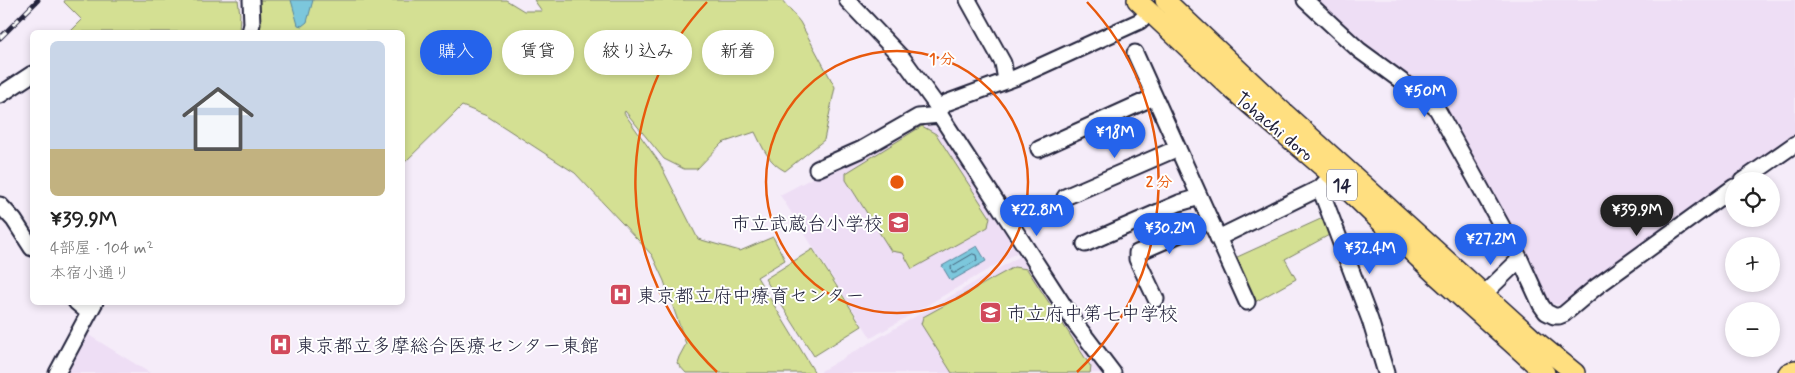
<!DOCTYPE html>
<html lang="ja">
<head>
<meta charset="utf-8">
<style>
	:root { --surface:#fff; --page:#f2f2f2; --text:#222; --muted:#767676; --line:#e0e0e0; --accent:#2563eb }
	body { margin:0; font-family:Mynerve,"Klee One",sans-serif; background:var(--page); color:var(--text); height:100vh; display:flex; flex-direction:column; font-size:19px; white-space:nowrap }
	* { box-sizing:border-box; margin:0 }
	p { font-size:16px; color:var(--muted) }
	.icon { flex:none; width:28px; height:28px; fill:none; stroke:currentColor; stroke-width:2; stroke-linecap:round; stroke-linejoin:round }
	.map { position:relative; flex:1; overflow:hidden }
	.drawer { position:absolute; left:30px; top:30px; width:375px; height:275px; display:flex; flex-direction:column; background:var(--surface); border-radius:8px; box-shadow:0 2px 8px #0003 }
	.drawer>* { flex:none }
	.hud { position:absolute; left:420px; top:30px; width:475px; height:45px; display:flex; gap:10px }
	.buttons { position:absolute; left:1725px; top:172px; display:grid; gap:10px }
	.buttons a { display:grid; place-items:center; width:55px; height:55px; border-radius:50%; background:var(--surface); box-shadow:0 2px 8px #0003; font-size:25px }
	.price { position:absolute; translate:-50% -42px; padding:0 11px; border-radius:18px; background:var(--accent); color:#fff; font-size:16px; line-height:32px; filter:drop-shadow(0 1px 2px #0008) }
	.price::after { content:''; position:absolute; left:50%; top:30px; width:15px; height:11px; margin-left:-8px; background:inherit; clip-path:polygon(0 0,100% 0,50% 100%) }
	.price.selected { background:#222; color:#fff }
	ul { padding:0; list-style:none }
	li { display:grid; align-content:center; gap:10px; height:265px; padding:0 20px }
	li+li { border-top:1px solid var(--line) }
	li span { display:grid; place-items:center; height:155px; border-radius:8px; color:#555 }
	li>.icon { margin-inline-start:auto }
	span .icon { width:90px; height:90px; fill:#fffc; stroke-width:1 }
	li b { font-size:21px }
	.chip { padding:0 18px; border-radius:22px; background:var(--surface); box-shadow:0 2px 8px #0003; font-size:18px; line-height:45px }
	.chip.selected { background:var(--accent); color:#fff }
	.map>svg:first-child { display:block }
	.built { fill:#eedef5 }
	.green { fill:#d4e093; stroke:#7b8167 }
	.water { fill:#7cc7dc; stroke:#58859c }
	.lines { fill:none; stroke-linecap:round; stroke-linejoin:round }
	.shore { stroke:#46647b; stroke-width:1 }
	.minor-casing { stroke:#22223b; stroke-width:19 }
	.major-casing { stroke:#22223b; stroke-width:22 }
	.minor { stroke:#fff; stroke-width:15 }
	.major { stroke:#ffdf80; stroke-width:19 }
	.rail-casing { stroke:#22223b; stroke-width:5 }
	.rail { stroke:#fff; stroke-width:3; stroke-dasharray:9; stroke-linecap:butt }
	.ring { fill:none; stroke:#e8590c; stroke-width:2.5 }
	.labels { text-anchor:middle; stroke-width:4; stroke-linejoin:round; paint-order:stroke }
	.shield { fill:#fff; stroke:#646476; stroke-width:1 }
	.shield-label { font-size:18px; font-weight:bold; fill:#22223b }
	.street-label { font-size:19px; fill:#22223b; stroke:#fff }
	.poi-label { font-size:19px; fill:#22223b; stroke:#fff; text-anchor:start }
	.centre { fill:#e8590c; stroke:#fff; stroke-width:2.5 }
	.ring-label { font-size:15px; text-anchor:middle; font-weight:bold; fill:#e8590c; stroke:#fff; stroke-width:4; stroke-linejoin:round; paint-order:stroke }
</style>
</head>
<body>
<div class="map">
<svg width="1795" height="373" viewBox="0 0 1795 373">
	<rect width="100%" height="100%" fill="#f5ecf9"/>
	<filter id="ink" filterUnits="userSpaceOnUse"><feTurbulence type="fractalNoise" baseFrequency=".02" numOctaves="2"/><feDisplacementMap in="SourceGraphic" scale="10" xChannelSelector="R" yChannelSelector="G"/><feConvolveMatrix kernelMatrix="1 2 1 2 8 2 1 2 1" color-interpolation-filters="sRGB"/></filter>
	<g filter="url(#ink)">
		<path class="built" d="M1309 0H1795V135L1560 305 1545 303 1443 104 1364 48Z
			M920 121 937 129 1018 252 871 338 780 195Z
			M1022 255 1102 373H822L821 371Z
			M87 334 150 373H66Z"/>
		<path class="green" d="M65 0H238L240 14 239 32H70L82 20 64 2Z
			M256 0H506L524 11H542L534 0H782L800 22 835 87 824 140 785 171C768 162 763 148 755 132L722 143 697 169H684L664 159 625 111 624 113 659 162 698 239 740 251 773 237 785 260 757 277 815 373H686L677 363 679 357 686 344 664 281 652 255 575 173 487 116 462 106 403 164 402 32H254Z
			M922 126 936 134 990 217 988 227 912 269 903 253 891 251 846 180V173Z
			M1325 217 1331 234 1285 259 1296 279 1255 302 1235 258Z
			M813 249 862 326 814 356 765 279Z
			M1014 267 1027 269 1091 367 1090 373H952L921 324 923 317Z"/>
		<path class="water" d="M291 0H313L307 22 302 26 298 25Z
			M977 246 986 261 951 281 942 266Z"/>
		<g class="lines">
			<path class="shore" d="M973 254 976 255 977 260 955 273H952L951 267Z"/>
			<defs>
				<path id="minor" d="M847 0 903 59 940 110
					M968 0 1003 63 1006 80
					M1305 0 1359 50 1419 94 1437 109 1520 259 1541 305 1546 312 1554 316H1559L1564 314 1596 287 1734 187
					M250 32 252 24 251 0
					M1135 53 1247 302
					M0 95 32 74
					M940 115 1075 323 1113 373
					M940 115 939 111 946 103 1017 77 1140 21 1149 12
					M1039 149 1154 97
					M817 169 862 149 918 117 940 115
					M1332 175 1320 188 1370 320 1386 373
					M1742 181 1795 144
					M1065 197 1178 148
					M0 205 14 220 32 248
					M1218 238 1320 188
					M1085 244 1179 203 1200 197
					M1484 294 1520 259
					M1156 299 1137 259V253L1210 221
					M76 302 89 313
					M57 373 95 302"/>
				<path id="major" d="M1137 0 1235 92 1332 175 1434 273 1545 373
					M1165 0 1281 110 1531 337 1575 373
					M1788 373 1795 370"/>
			</defs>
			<use href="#minor" class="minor-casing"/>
			<use href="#major" class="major-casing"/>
			<use href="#minor" class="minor"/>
			<use href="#major" class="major"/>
			<defs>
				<path id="rail" d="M0 38 38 0"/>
			</defs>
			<use href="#rail" class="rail-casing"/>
			<use href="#rail" class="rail"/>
		</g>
	</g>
	<g class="ring">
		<circle cx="897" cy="182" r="131"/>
		<path d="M717 372A262 262 0 0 1 707 2M1087 2A262 262 0 0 1 1077 372"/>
	</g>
	<defs>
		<symbol id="school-square" viewBox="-11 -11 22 22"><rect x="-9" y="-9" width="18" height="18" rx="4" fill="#d1495b" stroke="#fff"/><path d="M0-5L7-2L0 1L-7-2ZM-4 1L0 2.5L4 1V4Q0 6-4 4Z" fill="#fff"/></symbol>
		<symbol id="hospital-square" viewBox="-11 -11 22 22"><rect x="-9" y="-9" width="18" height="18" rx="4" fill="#d1495b" stroke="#fff"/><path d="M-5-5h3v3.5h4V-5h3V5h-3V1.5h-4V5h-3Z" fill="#fff"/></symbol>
	</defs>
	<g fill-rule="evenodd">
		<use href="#school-square" x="886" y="210" width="25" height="25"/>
		<use href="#hospital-square" x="608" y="282" width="25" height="25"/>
		<use href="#school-square" x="978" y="300" width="25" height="25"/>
		<use href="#hospital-square" x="268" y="332" width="25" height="25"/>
	</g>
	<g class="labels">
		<rect class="shield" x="1327" y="169.5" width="30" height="31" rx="4"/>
		<g class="shield-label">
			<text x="1342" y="191">14</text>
		</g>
		<g class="street-label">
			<text transform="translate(1275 126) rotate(40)" y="7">Tohachi doro</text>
		</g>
		<g class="poi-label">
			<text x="883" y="230" text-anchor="end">市立武蔵台小学校</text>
			<text x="637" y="302">東京都立府中療育センター</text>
			<text x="1007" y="320">市立府中第七中学校</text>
			<text x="296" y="352">東京都立多摩総合医療センター東館</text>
		</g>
	</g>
	<circle cx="897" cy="182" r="8" class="centre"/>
	<g class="ring-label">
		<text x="942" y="64">1 分</text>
		<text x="1159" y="187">2 分</text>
	</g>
</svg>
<div class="buttons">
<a><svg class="icon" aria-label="locate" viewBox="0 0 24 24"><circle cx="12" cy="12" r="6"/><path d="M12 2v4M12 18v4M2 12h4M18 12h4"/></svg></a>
<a>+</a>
<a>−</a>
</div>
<b class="price" style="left:1425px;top:118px">¥50M</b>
<b class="price" style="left:1115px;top:159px">¥18M</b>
<b class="price" style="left:1037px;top:237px">¥22.8M</b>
<b class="price selected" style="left:1637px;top:237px">¥39.9M</b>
<b class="price" style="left:1170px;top:255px">¥30.2M</b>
<b class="price" style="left:1491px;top:266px">¥27.2M</b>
<b class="price" style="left:1370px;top:275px">¥32.4M</b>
<div class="hud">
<a class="chip selected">購入</a>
<a class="chip">賃貸</a>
<a class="chip">絞り込み</a>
<a class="chip">新着</a>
</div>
<section class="drawer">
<ul>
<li><span style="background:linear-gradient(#c9d6e8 70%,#c2b280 0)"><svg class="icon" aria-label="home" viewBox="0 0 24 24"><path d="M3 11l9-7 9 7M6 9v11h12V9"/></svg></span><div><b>¥39.9M</b><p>4部屋 · 104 m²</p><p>本宿小通り</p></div></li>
</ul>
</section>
</div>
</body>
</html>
